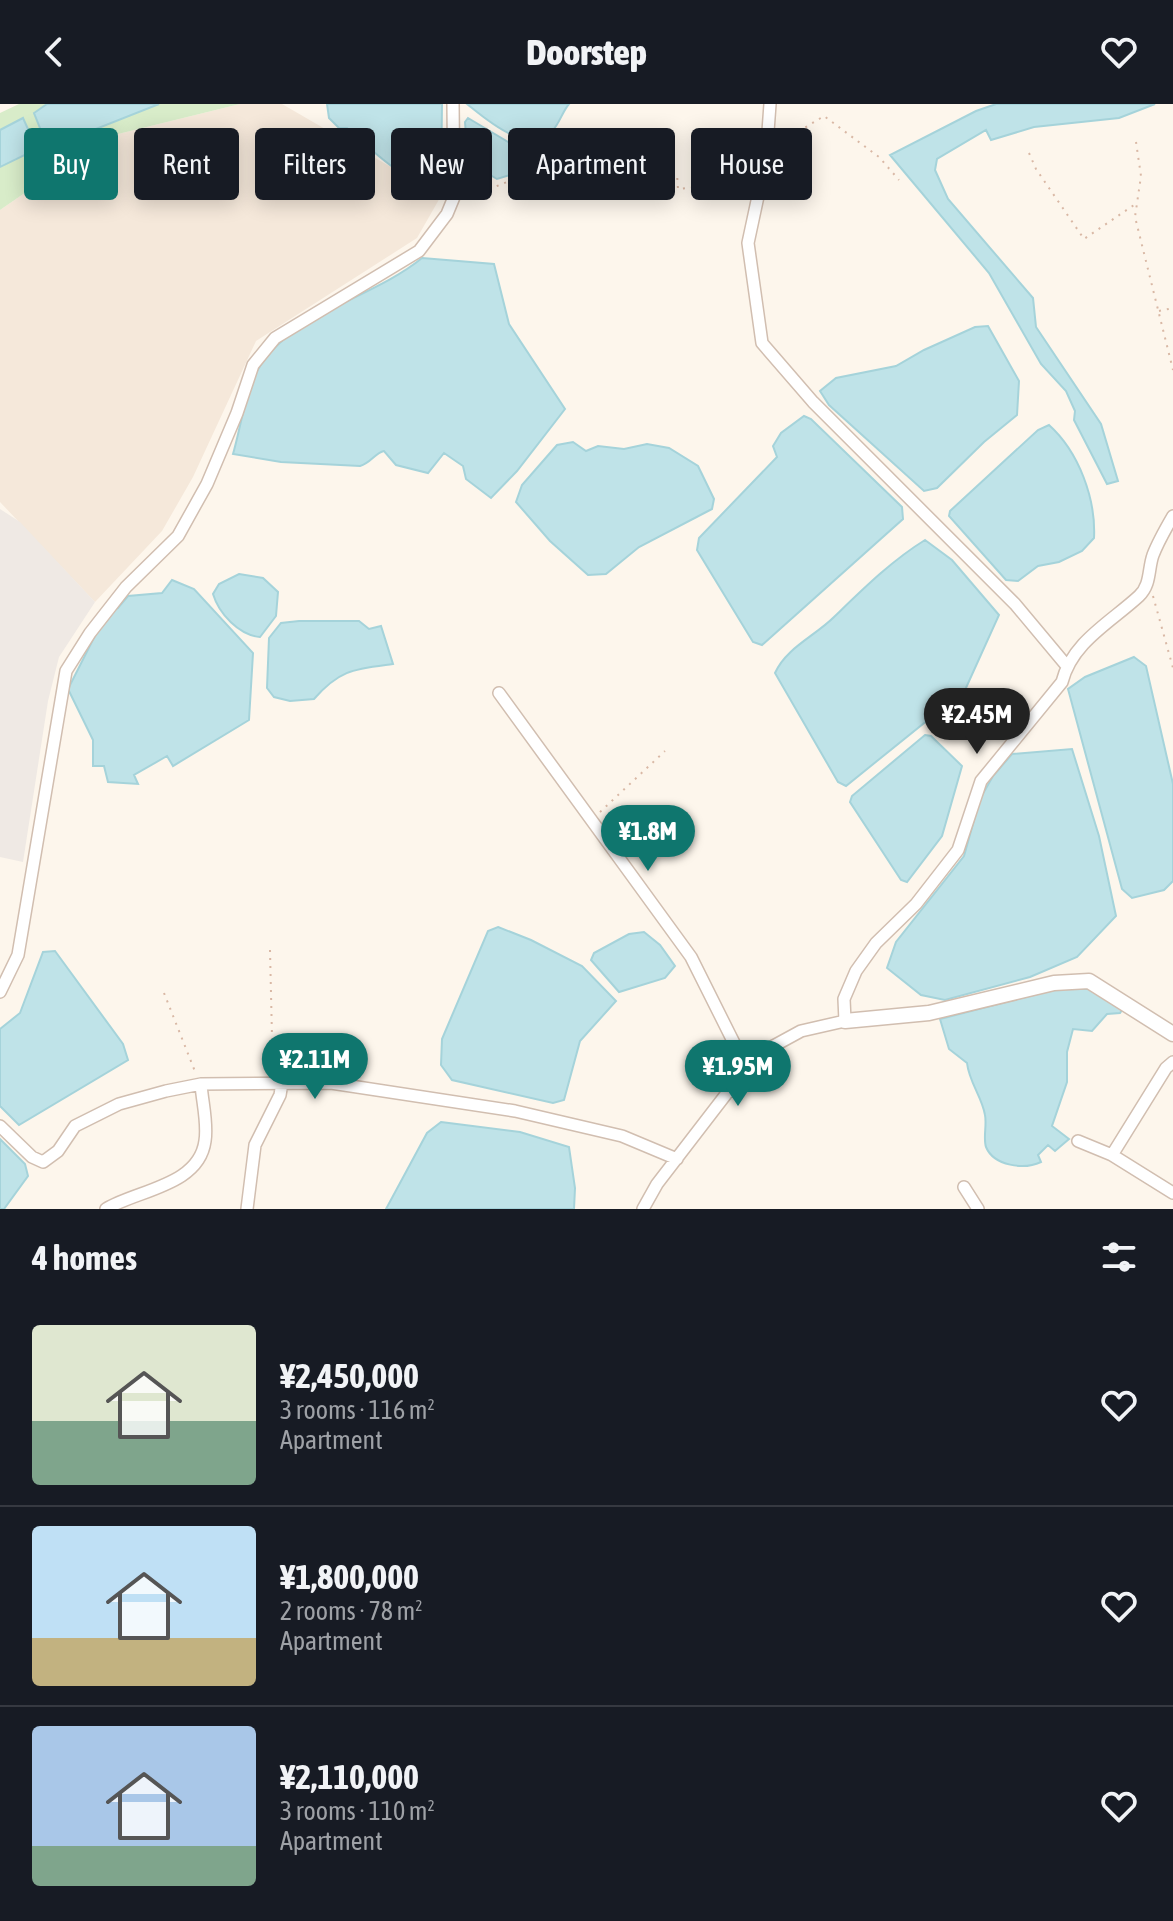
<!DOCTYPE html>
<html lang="en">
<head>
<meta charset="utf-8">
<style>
	:root { --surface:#171b24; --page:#20242c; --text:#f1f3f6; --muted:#9ea1a6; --line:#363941; --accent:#0f766e }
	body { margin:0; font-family:"Asap Condensed",sans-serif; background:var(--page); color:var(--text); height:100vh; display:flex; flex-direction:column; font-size:30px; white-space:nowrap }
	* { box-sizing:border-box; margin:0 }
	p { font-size:26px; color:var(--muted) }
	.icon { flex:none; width:44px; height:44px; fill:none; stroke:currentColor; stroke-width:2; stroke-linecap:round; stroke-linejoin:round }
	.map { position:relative; height:1105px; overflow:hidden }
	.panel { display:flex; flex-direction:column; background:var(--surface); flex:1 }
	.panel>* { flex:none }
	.hud { position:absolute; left:24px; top:24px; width:1126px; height:72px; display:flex; gap:16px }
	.price { position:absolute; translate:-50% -68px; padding:0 18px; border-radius:28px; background:var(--accent); color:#fff; font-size:26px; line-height:52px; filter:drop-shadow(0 2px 4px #0008) }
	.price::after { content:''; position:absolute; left:50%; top:48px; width:24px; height:18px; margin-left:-12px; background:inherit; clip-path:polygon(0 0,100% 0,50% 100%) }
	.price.active { background:#222; color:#fff }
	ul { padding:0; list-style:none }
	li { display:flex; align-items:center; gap:24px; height:200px; padding:0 32px }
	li+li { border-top:2px solid var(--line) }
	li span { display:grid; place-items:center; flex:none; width:224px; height:160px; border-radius:8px; color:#555 }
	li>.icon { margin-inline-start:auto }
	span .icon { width:96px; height:96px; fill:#fffc; stroke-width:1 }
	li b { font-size:34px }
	h2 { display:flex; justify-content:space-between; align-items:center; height:96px; padding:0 32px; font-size:34px }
	.chip { padding:0 28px; border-radius:8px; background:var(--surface); box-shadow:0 4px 20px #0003; font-size:28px; line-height:72px }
	.chip.active { background:var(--accent); color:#fff }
	header { display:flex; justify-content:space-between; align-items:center; height:104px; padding:0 32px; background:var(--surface); font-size:36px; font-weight:800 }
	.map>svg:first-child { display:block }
	.residential { fill:#f5e8da }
	.industrial { fill:#efe9e4 }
	.green { fill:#d8ecc9 }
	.water { fill:#bfe3e8; stroke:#a5d3da; stroke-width:2 }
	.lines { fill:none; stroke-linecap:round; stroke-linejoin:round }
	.minor-casing { stroke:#d1beb0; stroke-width:14 }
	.tertiary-casing { stroke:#d1beb0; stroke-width:17 }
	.path { stroke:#d9b8a5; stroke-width:2; stroke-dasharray:2 6; stroke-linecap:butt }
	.minor { stroke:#fff; stroke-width:11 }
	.tertiary { stroke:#fff; stroke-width:14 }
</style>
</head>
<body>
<header><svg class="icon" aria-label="back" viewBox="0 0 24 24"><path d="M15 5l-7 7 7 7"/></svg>Doorstep<svg class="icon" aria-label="heart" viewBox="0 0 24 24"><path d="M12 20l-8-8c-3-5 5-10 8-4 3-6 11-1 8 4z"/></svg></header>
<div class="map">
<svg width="1173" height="1105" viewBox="0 0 1173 1105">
	<rect width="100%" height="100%" fill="#fdf6ec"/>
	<path class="residential" d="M240 0H282L441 92 417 134 256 237 193 373 162 427 95 498 0 398V106L106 33Z"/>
	<path class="industrial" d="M0 405 20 418 95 498 59 553 48 597 23 758 0 753Z"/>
	<path class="green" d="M19 0H47L34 10 48 44 159 0H240L106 33 0 106V63L36 45 23 15 0 26V9Z"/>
	<path class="water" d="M47 0H159L48 44 34 9Z
		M327 0H442L441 81C410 86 369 43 347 24H339L329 14Z
		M467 0H569C562 8 559 21 552 27 526 51 487 16 467 0Z
		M996 0H1155L1119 14 1034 23 991 36 986 26 937 55 935 66 948 95 1033 194 1036 223 1101 320 1118 377 1107 380 1074 316 1075 307 1066 287 1041 260 989 169 890 51 976 7Z
		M23 14 37 45 0 63V26Z
		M468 14 518 44 522 56 510 71 497 75 468 58 465 18Z
		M422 154 494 160 509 220 565 305 517 367 491 394 466 375 463 362 444 349 428 369 396 361 384 347C375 349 371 359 360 362L281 358 233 350C240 326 244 296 254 273 284 210 371 196 422 154Z
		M988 222 1019 277 1017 311 984 338 937 384 924 387 829 301 820 287 836 274 896 262 924 246 975 223Z
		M804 312 811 315 902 403 903 415 762 541 753 538 697 446 699 434 777 353 773 342 781 329Z
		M1049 321C1079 348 1096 395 1094 434L1082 447 1059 458 1038 462 1018 477 1006 476 949 412 950 407 1038 326Z
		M573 338 586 347 598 342 624 345 647 340 669 344 698 362 714 395 712 405 639 443 606 470 588 471 550 437 516 398 522 381 557 341Z
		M925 436 952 456 999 511 965 586 846 682 838 678 775 569C786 544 815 532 834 513 862 486 891 457 925 436Z
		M239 470 263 474 278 488 276 512 260 533C239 531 219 510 213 490L219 480Z
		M172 476 194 485 253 549 249 616 173 662 167 652 134 671 138 680 108 678 104 662H93V636L68 585 106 510 118 504 128 492 162 489Z
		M299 517H359L369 525 381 522 393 560C355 565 340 565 314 595L290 597 274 593 267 584 269 534 281 519Z
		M1134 553 1146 562 1173 680V777L1164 786 1132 794 1122 785 1068 585 1085 573Z
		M925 631 931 632 962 662 942 732 907 778 901 776 850 698 852 692Z
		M1072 645 1099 732 1116 812 1077 853 1030 873 945 896 921 891 887 864 896 838 964 752 980 695 993 672 1012 650Z
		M498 823 531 836 582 862 616 897 580 937 564 996 553 999 452 976 441 961 442 935 488 827Z
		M644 828 660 841 675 862 665 874 619 888 591 856 594 849 629 830Z
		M55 847 123 940 128 956 19 1021 0 1002V925L20 909 43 848Z
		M1057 885H1092L1124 903 1120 909 1107 910 1092 927 1073 925 1067 948V978L1052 1022 1069 1035 1055 1047 1048 1041 1038 1051 1041 1058C1024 1066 994 1062 986 1043 983 1034 987 1021 985 1011 982 993 969 978 967 959L949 945 940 915Z
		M441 1018 520 1028 569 1043 575 1084 574 1105H386L427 1029Z
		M0 1035 25 1060 28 1072 4 1105H0Z"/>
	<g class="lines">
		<defs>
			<path id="minor" d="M770 0 766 55 748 139 762 239 813 298 1015 500 1066 561
				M499 589 691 853 752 975
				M0 888 18 851 66 567 90 529 126 483 178 432 207 380 237 309 253 261 275 234 419 147 447 110 454 93 453 0
				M0 1022 32 1053 43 1058 58 1047 75 1022 119 1000 166 987 201 980 331 979 515 1007 622 1032 677 1055
				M1078 1037 1112 1051 1173 1089
				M1112 1051 1166 964 1173 958
				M964 1083 978 1105
				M106 1105C137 1086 199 1082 205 1037 208 1019 202 997 201 980
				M247 1105 255 1041 280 991 282 979
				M643 1105 657 1080 727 989 752 975 768 945 801 927 845 917 844 895 856 867 876 839 916 800 958 746 981 677 1062 578C1072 538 1111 518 1139 492 1151 481 1148 465 1153 451 1158 438 1166 424 1173 412"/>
			<path id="tertiary" d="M845 917 929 909 1054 879 1089 877 1173 930"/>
		</defs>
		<use href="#minor" class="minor-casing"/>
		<use href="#tertiary" class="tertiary-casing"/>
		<path class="path" d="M1136 38 1141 72 1135 113 1173 266
			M778 40 824 12 879 53 899 76
			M1029 49 1036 65 1084 135 1134 101
			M467 94 512 76 517 84C555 93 585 76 621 70 639 67 658 70 677 70L678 85 720 81 750 70
			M1159 207 1173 204
			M1153 492 1173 564
			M600 708 665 647
			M270 846 272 933 278 968
			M164 889 196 970"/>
		<use href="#minor" class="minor"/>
		<use href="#tertiary" class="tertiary"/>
	</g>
</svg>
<b class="price active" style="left:977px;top:652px">¥2.45M</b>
<b class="price" style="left:648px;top:769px">¥1.8M</b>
<b class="price" style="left:315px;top:997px">¥2.11M</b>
<b class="price" style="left:738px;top:1004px">¥1.95M</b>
<div class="hud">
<a class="chip active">Buy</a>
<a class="chip">Rent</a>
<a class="chip">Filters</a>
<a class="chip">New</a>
<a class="chip">Apartment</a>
<a class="chip">House</a>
</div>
</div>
<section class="panel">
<h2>4 homes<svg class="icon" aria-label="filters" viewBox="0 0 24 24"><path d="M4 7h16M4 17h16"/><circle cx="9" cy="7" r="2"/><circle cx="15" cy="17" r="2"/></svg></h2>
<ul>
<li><span style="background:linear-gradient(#dfe7d0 60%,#7fa58c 0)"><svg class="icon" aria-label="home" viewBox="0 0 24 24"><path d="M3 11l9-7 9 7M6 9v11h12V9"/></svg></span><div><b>¥2,450,000</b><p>3 rooms · 116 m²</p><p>Apartment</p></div><svg class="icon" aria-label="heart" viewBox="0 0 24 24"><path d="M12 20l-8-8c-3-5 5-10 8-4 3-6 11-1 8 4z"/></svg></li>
<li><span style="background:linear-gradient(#bfe0f5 70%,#c2b280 0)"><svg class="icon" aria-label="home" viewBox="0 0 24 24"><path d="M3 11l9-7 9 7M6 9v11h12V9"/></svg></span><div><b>¥1,800,000</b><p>2 rooms · 78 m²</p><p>Apartment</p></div><svg class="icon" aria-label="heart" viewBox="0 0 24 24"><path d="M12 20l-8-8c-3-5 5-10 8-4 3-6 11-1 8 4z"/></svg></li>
<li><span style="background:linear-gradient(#a9c7e8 75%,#7fa58c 0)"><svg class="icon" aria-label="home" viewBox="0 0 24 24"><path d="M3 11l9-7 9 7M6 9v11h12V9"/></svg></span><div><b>¥2,110,000</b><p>3 rooms · 110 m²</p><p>Apartment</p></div><svg class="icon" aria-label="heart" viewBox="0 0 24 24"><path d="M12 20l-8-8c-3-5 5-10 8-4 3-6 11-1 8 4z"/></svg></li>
</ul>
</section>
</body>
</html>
